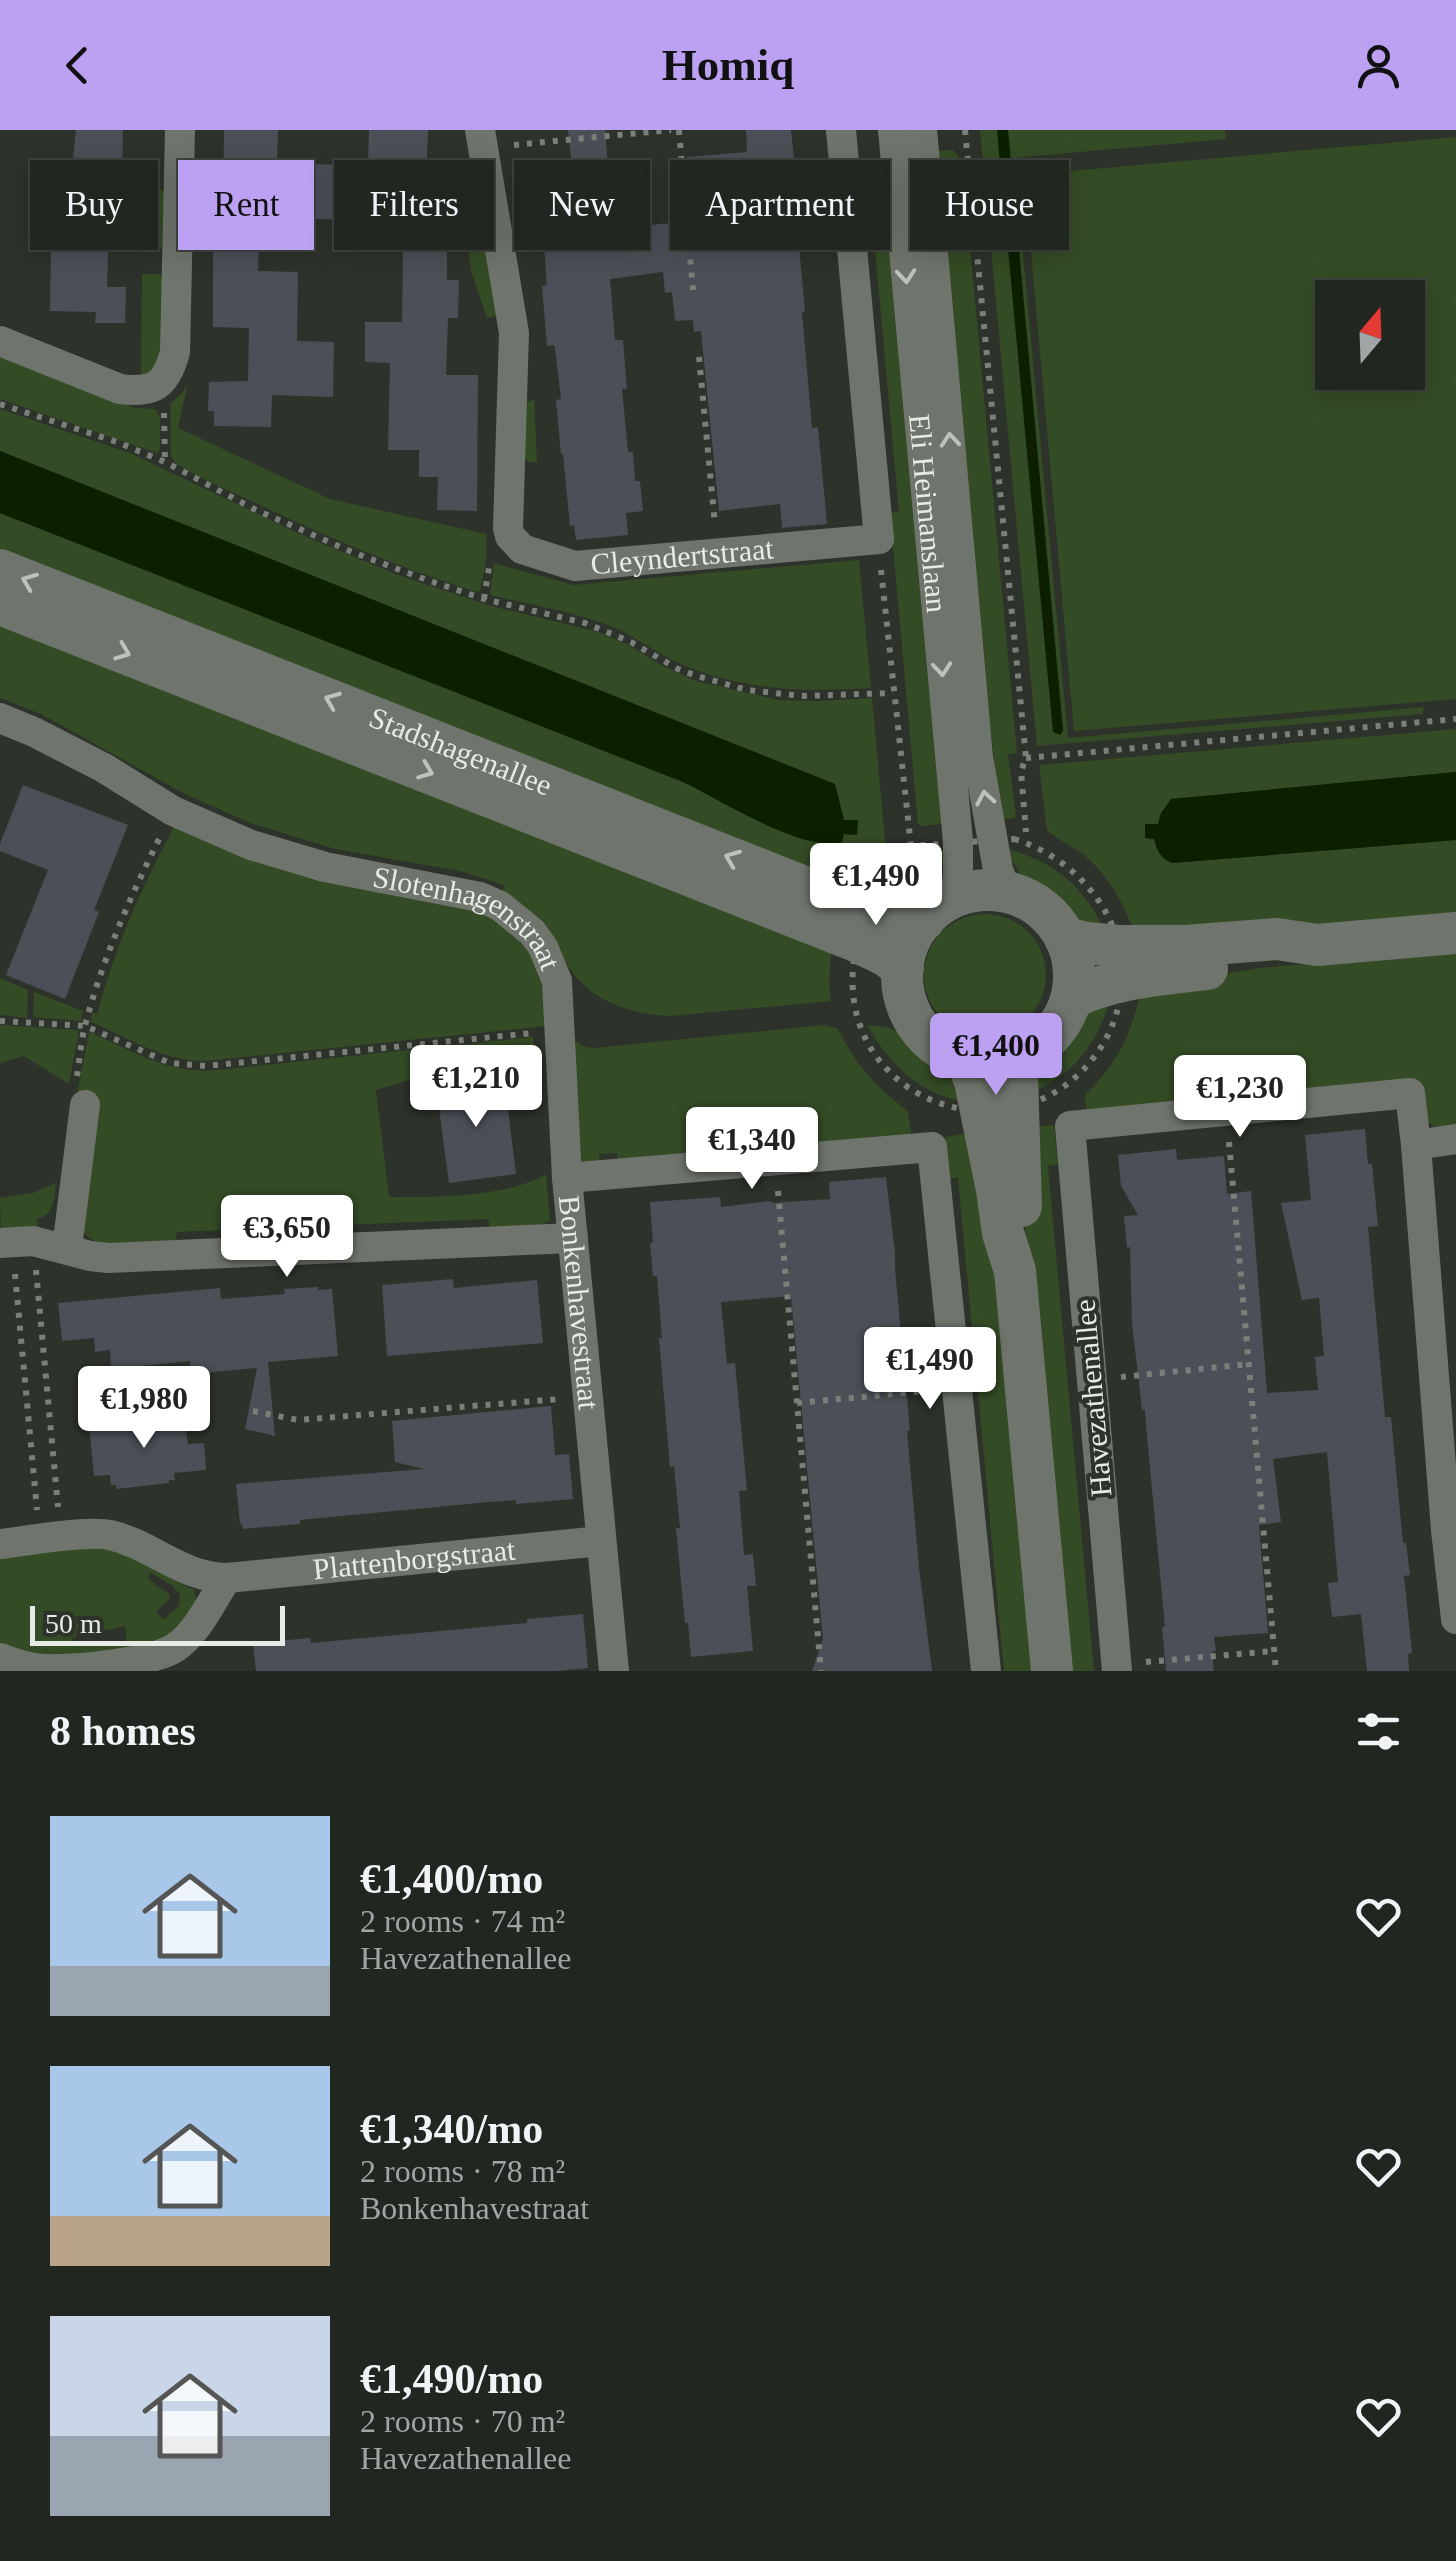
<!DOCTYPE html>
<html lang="en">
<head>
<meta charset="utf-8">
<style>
	:root { --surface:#222620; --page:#2a2e29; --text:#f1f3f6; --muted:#a2a5a5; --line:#3f433e; --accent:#bca0f2 }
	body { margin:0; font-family:Georgia,serif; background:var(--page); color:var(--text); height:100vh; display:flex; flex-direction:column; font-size:38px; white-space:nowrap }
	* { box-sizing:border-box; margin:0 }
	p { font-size:32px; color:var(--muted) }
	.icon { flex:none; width:55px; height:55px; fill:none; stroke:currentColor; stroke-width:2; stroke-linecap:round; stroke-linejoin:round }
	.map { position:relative; height:1541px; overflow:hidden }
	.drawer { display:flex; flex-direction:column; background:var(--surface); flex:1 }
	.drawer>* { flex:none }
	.hud { position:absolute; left:30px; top:30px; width:1398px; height:90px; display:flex; gap:20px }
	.needle { width:65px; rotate:19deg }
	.controls { position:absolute; left:1315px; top:150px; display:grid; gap:20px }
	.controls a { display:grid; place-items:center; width:110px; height:110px; border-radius:0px; background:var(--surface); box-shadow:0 5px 25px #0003,0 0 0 2px var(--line); font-size:50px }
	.scale { position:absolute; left:30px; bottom:25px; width:255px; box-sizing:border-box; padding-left:10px; border:5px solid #e7ebe6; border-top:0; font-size:28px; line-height:35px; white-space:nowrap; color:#e7ebe6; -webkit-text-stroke:8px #2d322a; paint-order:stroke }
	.price { position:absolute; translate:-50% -85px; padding:0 22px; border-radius:10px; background:#fff; color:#222; font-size:32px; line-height:65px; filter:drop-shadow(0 2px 5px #0008) }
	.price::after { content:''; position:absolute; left:50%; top:60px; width:30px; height:22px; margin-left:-15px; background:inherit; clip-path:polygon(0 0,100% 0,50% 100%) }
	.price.on { background:var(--accent); color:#111 }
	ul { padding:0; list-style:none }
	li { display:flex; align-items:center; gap:30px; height:250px; padding:0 50px }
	li span { display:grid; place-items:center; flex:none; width:280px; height:200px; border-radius:0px; color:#555 }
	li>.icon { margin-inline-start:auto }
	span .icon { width:120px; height:120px; fill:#fffc; stroke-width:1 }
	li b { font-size:42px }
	h2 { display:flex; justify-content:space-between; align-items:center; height:120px; padding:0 50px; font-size:42px }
	.chip { padding:0 35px; border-radius:0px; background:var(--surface); box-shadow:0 5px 25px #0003,0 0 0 2px var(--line); font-size:35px; line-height:90px }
	.chip.on { background:var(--accent); color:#111 }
	header { display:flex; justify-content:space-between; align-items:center; height:130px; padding:0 50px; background:var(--accent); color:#111; font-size:45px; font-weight:700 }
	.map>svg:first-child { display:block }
	.green { fill:#344c25; fill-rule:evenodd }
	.water { fill:#0c2000 }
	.building { fill:#4b5058 }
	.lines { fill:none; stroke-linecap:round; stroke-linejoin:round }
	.path { stroke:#7b7f79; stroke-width:6; stroke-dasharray:5 8; stroke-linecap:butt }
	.street { stroke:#6f756c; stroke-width:30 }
	.secondary { stroke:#6f756c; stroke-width:42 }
	.oneway { stroke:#bdc2bb }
	.labels { text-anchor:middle; stroke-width:8; stroke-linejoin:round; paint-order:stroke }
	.street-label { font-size:30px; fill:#e7ebe6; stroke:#2d322a }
</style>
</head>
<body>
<header><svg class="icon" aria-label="back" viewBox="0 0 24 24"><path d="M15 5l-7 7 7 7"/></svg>Homiq<svg class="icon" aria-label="person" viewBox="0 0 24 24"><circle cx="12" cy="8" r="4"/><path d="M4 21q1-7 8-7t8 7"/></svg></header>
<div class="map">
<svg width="1456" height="1541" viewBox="0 0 1456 1541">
	<rect width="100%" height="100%" fill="#2d322a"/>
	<path class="green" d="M980 0H997L1053 601H1063L1008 0H1225L1226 9 1014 28 1068 608 1424 577 1422 584 1037 616Z
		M1456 7V569L1074 601 1024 45ZM1332 168H1408V242H1332Z
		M953 20 962 30 1017 623 1008 624 1016 686 1014 688 1000 690 932 21Z
		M888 36 944 694 921 696 918 694 890 383 899 382 868 43 858 44V39Z
		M146 58 161 59 164 62 162 118 142 120Z
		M463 78 474 79 480 82 497 183 496 186 487 188 471 141Z
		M142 144H159L162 147V220L153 240 141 247Z
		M0 224 135 278 156 279 160 289V320L157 323 0 269Z
		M188 252 178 298 330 369 486 404V431L480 461 476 462C402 438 330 409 260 375 232 362 203 350 176 334L171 326 170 274 183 262Z
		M534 269 537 332H530L522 327 526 273Z
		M0 279 130 323 302 405 398 445 491 476 595 501 629 515 661 535 696 551 779 570 818 571 872 568 886 721 884 725 852 763 0 431V383L683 652C730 673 780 710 832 714L844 704 856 705 844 690 835 654 0 321Z
		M859 430 871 558C806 562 742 561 681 534 657 524 637 507 613 497 575 482 533 475 493 466L490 463 494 433 573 455Z
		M0 484 832 812 829 852 831 871 670 886C635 884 600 875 576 847 566 835 559 820 550 807 537 791 516 779 501 766L504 755 460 741 335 719 250 693 185 664 41 584 0 568Z
		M1456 599V642L1171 669 1158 694H1145V708L1155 709 1156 717 1172 733 1456 710V784L1275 800 1134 801C1122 771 1107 742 1080 722 1069 715 1057 709 1047 700L1039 635Z
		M175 695 488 782 540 829 546 896 205 931C162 931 129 908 91 892L92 883 97 884C115 817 142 756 175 695Z
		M1011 720C1058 734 1081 756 1104 798L1073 790 1055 771 1022 746 1007 723Z
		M943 721 945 723C942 741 933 765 912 769 905 770 895 767 887 766L923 723Z
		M924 845a61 61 0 1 1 122 0a61 61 0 1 1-122 0Z
		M1456 821V1001C1427 999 1426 993 1422 966L1087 984 1085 965C1116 935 1134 902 1140 859L1258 838Z
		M0 848 28 860 27 888 0 885Z
		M34 862 83 881 81 891 33 887Z
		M1110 871C1094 919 1075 942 1030 964L1041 930 1060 915 1081 886Z
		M0 895 79 900 69 954 24 926 0 933Z
		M824 895 838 899C855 934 877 958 908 981L912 1009 619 1036 617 1023 599 1024 600 1038 582 1033 570 906 582 916 594 918Z
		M867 895C876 896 885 896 892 899 903 904 909 914 918 922 935 939 956 944 960 971 917 962 888 932 867 895Z
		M89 902C132 920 159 940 207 941L533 907 536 941 507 931 432 943 376 960 389 1067C432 1068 510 1067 546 1044L550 1091 538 1096 490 1098 488 1089 177 1102 176 1111 98 1113 87 1106 83 1101 77 965Z
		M1054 995 1058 1034 1048 1036 1094 1541H1065L1025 1101 1024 998Z
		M971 1003 991 1104 1032 1541H1004L958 1048H949L945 1007Z
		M56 1053C54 1070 55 1084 37 1089V1099L1 1101 0 1068 33 1063Z
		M108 1416 194 1460 197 1474 178 1498 154 1516 35 1529 0 1516V1425ZM150 1443 172 1455 180 1465 179 1476 163 1490 156 1481 169 1470 170 1465 148 1449ZM125 1496 127 1511 72 1513V1508Z"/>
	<path class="water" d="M997 0H1008L1063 601 1060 605 1053 602Z
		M0 321 835 654 844 690H858L857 705 844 704 842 712C804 724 719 669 683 652L0 383Z
		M1456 642V710L1172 733C1161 729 1157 721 1154 709L1145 708V694H1158L1161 683 1171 669Z"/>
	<path class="building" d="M76 0H123L121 94H109L107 157H126L125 193H95L96 182 50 181 52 38H72Z
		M224 0H278L277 34 368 35 369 0H428L425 78H447V150H459L458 188H448L446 245H478L477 381 437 380 438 347H419V320H388L390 233 365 232V192H402L403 120H395V115H390V90L314 89V75L260 74 258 141 298 142 297 211 334 212 333 267 272 265 271 297 214 296V281H208L209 252 248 251 249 198 213 197V62H223Z
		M568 0H605L608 36 593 37 599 100 692 91 687 27 747 22 746 0H791L797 60H794L805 182H802L812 298 818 297 827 394 782 398 780 374 719 381 701 201 694 202 693 190 675 191 672 162 665 163 663 142 610 149 615 210H623L627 259H622L628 322H633L635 351H640L643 381 626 383 628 405 576 410 574 395 570 396 563 324H561L556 270 561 269 555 218 554 215 547 216 542 156 547 155 542 91H536L533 58 539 57 537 41 572 37Z
		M23 655 128 695 94 780 99 782 65 869 6 845 48 740 0 721V714Z
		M504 948 516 1044 449 1053 436 956Z
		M1365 999 1368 1034H1372L1378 1096 1368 1097 1385 1287H1391L1403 1413H1406L1410 1445 1404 1446 1412 1523 1408 1524 1409 1541H1367L1361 1484 1332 1487 1328 1453 1338 1452 1327 1322 1273 1329 1281 1392 1259 1395 1268 1503 1214 1507 1216 1521 1212 1522 1214 1541H1166L1162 1497H1165L1147 1306 1145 1280H1142L1132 1193 1130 1117 1127 1118 1124 1086 1138 1085 1121 1056 1118 1025 1176 1019 1177 1030 1224 1026 1227 1064 1251 1061 1267 1263 1318 1260 1315 1227 1324 1226 1319 1168 1302 1170 1281 1073 1311 1070 1305 1005Z
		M886 1047 895 1123V1139L910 1301H907L919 1438 932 1541H812L823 1509 791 1166 721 1172 727 1234 735 1233 747 1360 739 1361 744 1425 753 1424 756 1456H747L753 1521 691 1527 688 1493H685L680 1441 676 1398H680L674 1336 670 1337 666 1290 659 1208H662L657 1146H653L650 1113H653L650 1072 720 1067 721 1077 771 1071 772 1073 830 1069 829 1052Z
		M453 1149 454 1158 537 1150 543 1213 387 1226 382 1155Z
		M318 1157V1160L332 1159 338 1226 268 1232 275 1306 245 1299 257 1238 190 1244V1231L111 1239 110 1220 95 1222 94 1208 62 1211 58 1173 220 1158 221 1169 285 1164 284 1159Z
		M551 1276 555 1325 569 1324 573 1369 516 1374V1370L489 1372 300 1390V1394L243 1399 242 1394 240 1393 236 1354 424 1339 395 1332 392 1291Z
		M184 1284 188 1314 204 1313 206 1340 174 1343 175 1350H169V1353L116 1359V1355H111L110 1345 94 1346 89 1293Z
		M583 1484 588 1538 557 1541H256L253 1513 310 1508 311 1513 527 1493V1489Z"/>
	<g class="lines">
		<path class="path" d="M679 0 693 160
			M965 0 1026 628 1021 641 1026 702
			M514 15 671 0
			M699 227 715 395
			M0 274 117 312 165 332 254 379 352 422 427 450 484 469 585 493 631 512 678 539 697 546 747 560 802 566 893 563
			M164 283 165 332
			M881 440 911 716
			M484 469 490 431
			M1026 628 1456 589
			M1014 709C1063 724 1103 762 1118 811 1128 844 1121 884 1103 914 1026 1039 834 977 854 830 856 813 860 794 868 779 873 770 880 763 886 755 895 742 903 729 911 716Z
			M0 891 85 896 170 933 206 936 533 903
			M77 946C80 928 81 909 86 892 103 828 130 768 159 709
			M1229 1012 1276 1541
			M778 1061 821 1541
			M36 1140 58 1377
			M15 1144 37 1380
			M1121 1247 1249 1234
			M797 1273 925 1261
			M253 1281 298 1290 560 1269
			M1146 1532 1274 1521"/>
		<g class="street">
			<path id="s1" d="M480 0 514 203 508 398 510 406 522 419 575 436 879 409 841 0"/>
			<path id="s2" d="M893 0 958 712V746L954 768"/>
			<path d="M922 0 978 627 998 740 1007 762"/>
			<path d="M0 211 120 259C154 263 166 256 175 222L180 0"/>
			<path id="s3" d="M0 588 34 602 104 638 173 681 251 715 325 737 480 767 500 776 532 802 543 817 557 851 567 1048 614 1541"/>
			<path d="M1416 1015 1456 1009"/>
			<path d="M567 1048 932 1017 986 1541"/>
			<path d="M0 1113 33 1111 90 1126 108 1128 573 1108"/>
			<path d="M67 1118 85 975"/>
			<path d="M0 1414C26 1411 87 1400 110 1405 153 1415 180 1447 227 1448 212 1470 198 1502 176 1517 153 1533 75 1540 45 1539 29 1539 15 1534 0 1528"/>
			<path id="s4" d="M227 1448 601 1411"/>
			<path d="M1117 1541 1070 996 1410 963 1416 1015 1446 1400 1456 1489"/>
		</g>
		<g class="secondary">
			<path id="s5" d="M0 440 802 756 900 788 924 790"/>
			<path d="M0 474 856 811 885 825 903 838"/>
			<circle cx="988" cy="846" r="86"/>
			<path d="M1065 808 1087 813 1119 816H1185L1277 809 1317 815 1456 803"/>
			<path d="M1072 868C1114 847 1161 845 1207 839"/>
			<path d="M966 929 975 951 997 1060 1003 1103 1015 1141 1052 1541"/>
			<path d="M1021 1076 1017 946 1022 925"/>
		</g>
	</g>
	<defs><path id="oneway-chevron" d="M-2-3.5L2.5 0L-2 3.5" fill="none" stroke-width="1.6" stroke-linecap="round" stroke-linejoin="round" transform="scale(2.5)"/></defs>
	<g class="oneway">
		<use href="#oneway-chevron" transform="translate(906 146) rotate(85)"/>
		<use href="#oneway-chevron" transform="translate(950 310) rotate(-95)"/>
		<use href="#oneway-chevron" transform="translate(29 451) rotate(-158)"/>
		<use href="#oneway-chevron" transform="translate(123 522) rotate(21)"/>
		<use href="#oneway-chevron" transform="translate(942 539) rotate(85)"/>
		<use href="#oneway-chevron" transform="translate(332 570) rotate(-158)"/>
		<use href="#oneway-chevron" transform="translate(426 641) rotate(21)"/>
		<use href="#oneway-chevron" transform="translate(985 668) rotate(-100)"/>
		<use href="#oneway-chevron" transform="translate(732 728) rotate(-158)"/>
	</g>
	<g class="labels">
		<g class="street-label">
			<text dy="10" stroke="none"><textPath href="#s2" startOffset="385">Eli Heimanslaan</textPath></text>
			<text dy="10" stroke="none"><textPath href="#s1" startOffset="590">Cleyndertstraat</textPath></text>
			<text dy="10" stroke="none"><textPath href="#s5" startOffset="495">Stadshagenallee</textPath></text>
			<text dy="10" stroke="none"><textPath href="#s3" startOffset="515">Slotenhagenstraat</textPath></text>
			<text dy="10" stroke="none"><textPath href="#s3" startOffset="958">Bonkenhavestraat</textPath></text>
			<text transform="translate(1093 1268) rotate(-95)" y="10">Havezathenallee</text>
			<text dy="10" stroke="none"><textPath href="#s4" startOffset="188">Plattenborgstraat</textPath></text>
		</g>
	</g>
</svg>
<div class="controls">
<a><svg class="needle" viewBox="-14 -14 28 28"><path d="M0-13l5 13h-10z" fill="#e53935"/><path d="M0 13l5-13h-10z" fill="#a2a5a5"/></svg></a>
</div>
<div class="scale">50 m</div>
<b class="price" style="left:876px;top:798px">€1,490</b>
<b class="price on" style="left:996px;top:968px">€1,400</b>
<b class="price" style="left:476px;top:1000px">€1,210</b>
<b class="price" style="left:1240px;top:1010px">€1,230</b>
<b class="price" style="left:752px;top:1062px">€1,340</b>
<b class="price" style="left:287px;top:1150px">€3,650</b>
<b class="price" style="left:930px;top:1282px">€1,490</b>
<b class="price" style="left:144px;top:1321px">€1,980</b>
<div class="hud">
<a class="chip">Buy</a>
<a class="chip on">Rent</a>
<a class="chip">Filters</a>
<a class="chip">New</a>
<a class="chip">Apartment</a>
<a class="chip">House</a>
</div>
</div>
<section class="drawer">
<h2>8 homes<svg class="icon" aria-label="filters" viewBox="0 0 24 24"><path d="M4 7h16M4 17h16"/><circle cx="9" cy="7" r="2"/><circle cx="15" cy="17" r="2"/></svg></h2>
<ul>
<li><span style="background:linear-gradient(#a9c7e8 75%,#9aa5b1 0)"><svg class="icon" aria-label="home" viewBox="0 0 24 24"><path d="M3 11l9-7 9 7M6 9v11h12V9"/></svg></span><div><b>€1,400/mo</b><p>2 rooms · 74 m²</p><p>Havezathenallee</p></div><svg class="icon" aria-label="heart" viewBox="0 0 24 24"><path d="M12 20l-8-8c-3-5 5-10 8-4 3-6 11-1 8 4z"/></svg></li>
<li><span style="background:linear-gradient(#a9c7e8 75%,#b9a48a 0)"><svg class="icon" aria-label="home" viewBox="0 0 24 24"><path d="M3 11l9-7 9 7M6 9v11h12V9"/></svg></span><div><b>€1,340/mo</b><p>2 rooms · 78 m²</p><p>Bonkenhavestraat</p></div><svg class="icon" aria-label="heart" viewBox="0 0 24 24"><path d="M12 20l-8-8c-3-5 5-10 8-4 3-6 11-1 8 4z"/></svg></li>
<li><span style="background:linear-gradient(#c9d6e8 60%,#9aa5b1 0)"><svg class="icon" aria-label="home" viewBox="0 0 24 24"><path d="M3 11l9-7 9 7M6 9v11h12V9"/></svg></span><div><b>€1,490/mo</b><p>2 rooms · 70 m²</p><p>Havezathenallee</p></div><svg class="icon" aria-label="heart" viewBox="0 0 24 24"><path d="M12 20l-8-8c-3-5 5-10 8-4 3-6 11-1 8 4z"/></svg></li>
</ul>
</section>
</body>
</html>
